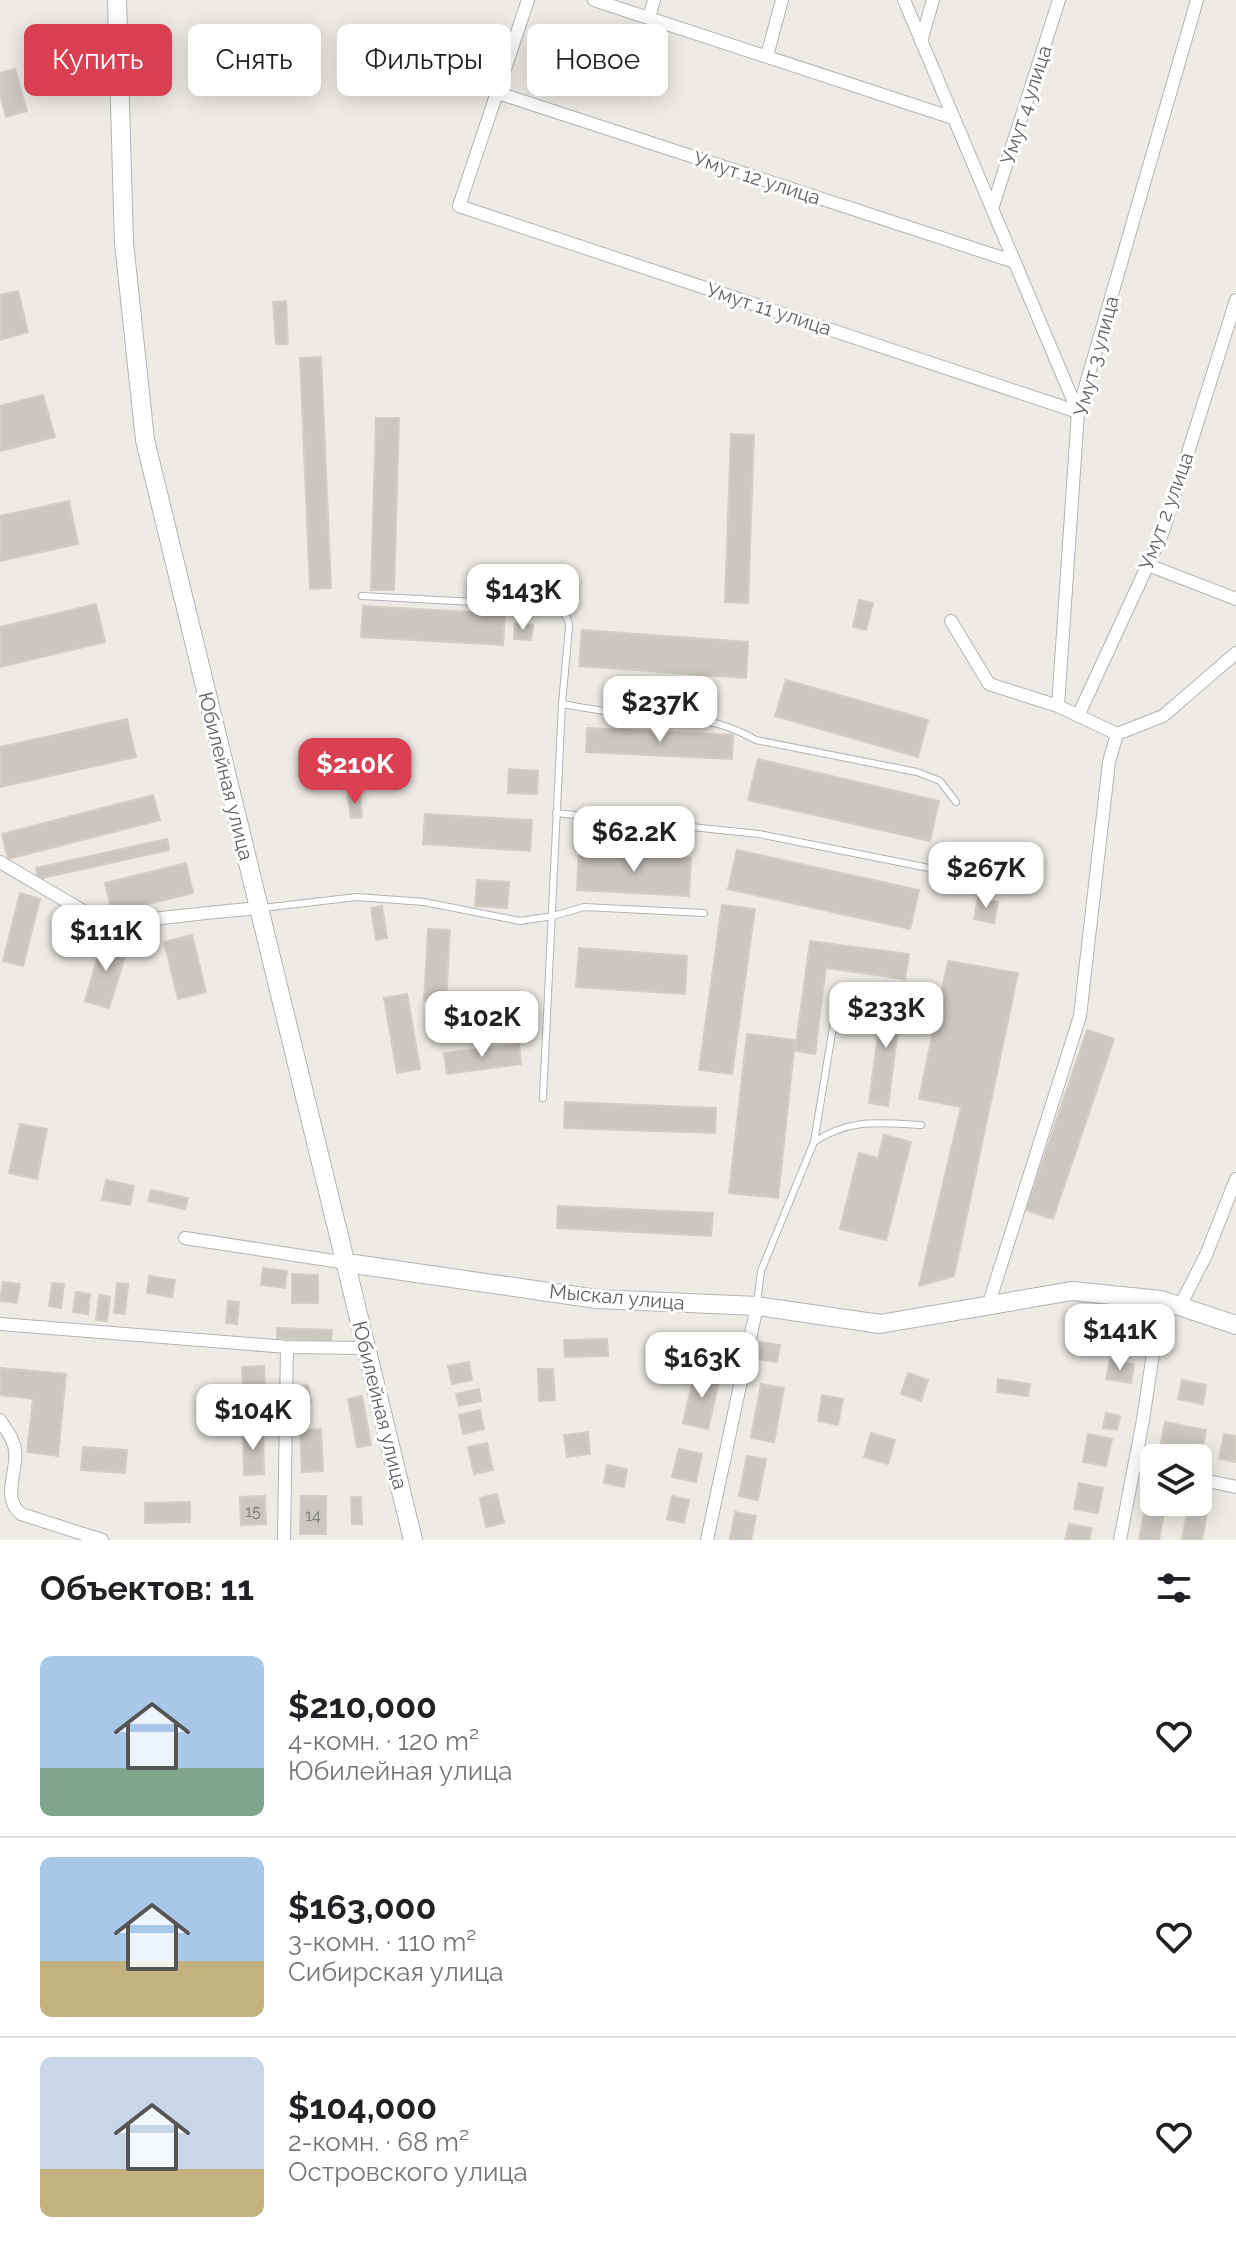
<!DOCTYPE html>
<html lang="ru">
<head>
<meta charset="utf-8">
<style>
	:root { --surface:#fff; --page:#f6f6f6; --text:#202124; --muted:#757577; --line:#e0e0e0; --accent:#d94152 }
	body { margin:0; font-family:Raleway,sans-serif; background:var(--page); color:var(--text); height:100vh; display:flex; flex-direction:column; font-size:30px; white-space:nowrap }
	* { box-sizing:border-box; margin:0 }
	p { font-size:26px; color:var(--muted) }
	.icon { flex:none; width:44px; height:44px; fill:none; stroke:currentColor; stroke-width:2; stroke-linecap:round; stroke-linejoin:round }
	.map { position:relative; height:1540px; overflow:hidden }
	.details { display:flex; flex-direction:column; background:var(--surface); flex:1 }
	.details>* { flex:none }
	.hud { position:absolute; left:24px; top:24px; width:800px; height:72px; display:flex; gap:16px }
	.tools { position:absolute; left:1140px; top:1444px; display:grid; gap:16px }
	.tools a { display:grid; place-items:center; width:72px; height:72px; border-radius:12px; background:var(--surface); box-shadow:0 4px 20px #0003; font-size:40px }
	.price { position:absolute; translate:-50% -68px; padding:0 18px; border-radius:16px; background:#fff; color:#222; font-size:26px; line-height:52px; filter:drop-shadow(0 2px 4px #0008) }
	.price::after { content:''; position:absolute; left:50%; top:48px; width:24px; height:18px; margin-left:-12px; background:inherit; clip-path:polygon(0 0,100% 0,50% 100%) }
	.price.selected { background:var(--accent); color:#fff }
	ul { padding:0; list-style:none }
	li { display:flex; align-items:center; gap:24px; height:200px; padding:0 40px }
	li+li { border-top:2px solid var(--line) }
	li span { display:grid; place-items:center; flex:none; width:224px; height:160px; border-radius:12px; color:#555 }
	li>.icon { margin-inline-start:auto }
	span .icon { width:96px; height:96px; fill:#fffc; stroke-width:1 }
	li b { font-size:34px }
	h2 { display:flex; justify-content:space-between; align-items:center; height:96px; padding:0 40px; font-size:34px }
	.tag { padding:0 28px; border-radius:12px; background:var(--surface); box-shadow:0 4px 20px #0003; font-size:28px; line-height:72px }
	.tag.selected { background:var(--accent); color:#fff }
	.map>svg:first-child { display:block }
	.building { fill:#cac6c2; stroke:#d3ccc5; stroke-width:2 }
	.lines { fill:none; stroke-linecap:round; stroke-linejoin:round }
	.lane-casing { stroke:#b1b4b7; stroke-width:8 }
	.street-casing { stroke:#b1b4b7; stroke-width:14 }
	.secondary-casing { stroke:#b0b4b7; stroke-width:20 }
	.lane { stroke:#fff; stroke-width:6 }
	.street { stroke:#fff; stroke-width:12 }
	.secondary { stroke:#fff; stroke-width:18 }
	.labels { text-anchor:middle; stroke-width:6; stroke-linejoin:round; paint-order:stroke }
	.number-label { font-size:16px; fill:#797b7c }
	.street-label { font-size:20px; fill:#5e6265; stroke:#fff }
</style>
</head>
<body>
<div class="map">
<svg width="1236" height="1540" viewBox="0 0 1236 1540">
	<rect width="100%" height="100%" fill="#eeebe6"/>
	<path class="building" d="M235 57H255V86H234Z
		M15 69 27 111 6 117 0 95V73Z
		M18 291 28 332 0 340V295Z
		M286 301 288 344H276L273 302Z
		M321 357 331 588 310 589 300 358Z
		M43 395 55 437 0 451V406Z
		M376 418H399L394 590H371Z
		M731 434 754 435 748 603 725 602Z
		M69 501 78 544 0 561V516Z
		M859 600 873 603 866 630 853 627Z
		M96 604 105 642 0 667V627Z
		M363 606 505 614 503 645 361 637Z
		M515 623 533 625 531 640 514 639Z
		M582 630 748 642 746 678 579 666Z
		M786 680 928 720 918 757 775 716Z
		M127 719 136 757 0 787V747Z
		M587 728 733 735 732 759 586 752Z
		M758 759 939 801 930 841 748 800Z
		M363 765 381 766V784H363Z
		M509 769 538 771 537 794 508 793Z
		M153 795 160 820 8 859 2 834Z
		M360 795 362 817 351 818 348 796Z
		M425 814 532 820 530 851 423 844Z
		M167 839 169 850 38 879 36 868Z
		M737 850 919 890 910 929 728 889Z
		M579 851 691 858 689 896 577 890Z
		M186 863 193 893 112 913 105 883Z
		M477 880 509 882 507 908 475 906Z
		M20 893 40 899 23 966 3 961Z
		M978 898 998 902 994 923 974 919Z
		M722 905 755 909 732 1074 699 1070Z
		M382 906 387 938 376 940 371 908Z
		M428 929 450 930 446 1002 424 1001Z
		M192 935 206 992 178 999 164 942Z
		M103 938 128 946 109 1008 85 1001Z
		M810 941 909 954 905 979 826 968 815 1054 795 1051Z
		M579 948 687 956 685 994 576 987Z
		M948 961 1018 973 954 1276 919 1286 961 1107 919 1099Z
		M407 994 420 1069 397 1073 384 998Z
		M883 995 902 997 888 1106 869 1103Z
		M1087 1030 1114 1039 1053 1219 1026 1210Z
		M747 1034 795 1040 778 1198 729 1193Z
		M519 1044 521 1064 447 1074 444 1053Z
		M565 1102 716 1108 715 1133 564 1128Z
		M20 1124 47 1129 37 1179 9 1173Z
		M884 1135 911 1142 886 1240 840 1229 859 1153 878 1158Z
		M106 1180 134 1186 130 1205 102 1200Z
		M151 1190 188 1198 185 1209 148 1201Z
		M558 1206 713 1213 711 1236 557 1228Z
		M263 1268 287 1271 285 1288 261 1285Z
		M292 1274 318 1275V1303H292Z
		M149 1276 175 1280 172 1297 147 1293Z
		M3 1282 20 1284 17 1303 0 1301Z
		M52 1283 64 1284 61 1308 49 1306Z
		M117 1283 128 1284 125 1314 114 1313Z
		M76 1292 90 1294 88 1314 73 1312Z
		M99 1295 110 1297 107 1321 96 1320Z
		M228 1301 239 1302 237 1324 226 1323Z
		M1112 1325 1135 1330 1133 1346 1109 1341Z
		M277 1328 332 1330 331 1341 277 1338Z
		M607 1339 608 1356 565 1357 564 1340Z
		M760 1342 780 1345 777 1362 757 1359Z
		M650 1343 672 1344 671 1365 649 1363Z
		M1110 1360 1134 1364 1131 1383 1106 1379Z
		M469 1362 472 1380 452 1384 448 1366Z
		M264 1366 266 1406 244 1407 242 1367Z
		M0 1368 66 1374 58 1456 27 1452 33 1399 0 1395Z
		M538 1369H553L555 1400 539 1401Z
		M695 1371 720 1377 708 1429 683 1423Z
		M908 1373 928 1380 921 1401 901 1394Z
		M998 1379 1030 1384 1028 1396 997 1392Z
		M1182 1380 1206 1385 1203 1404 1178 1399Z
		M761 1384 784 1388 774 1442 751 1438Z
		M308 1385 311 1402 293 1405 291 1388Z
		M479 1389 481 1401 459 1406 456 1394Z
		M822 1395 843 1399 838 1425 818 1421Z
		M362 1396 371 1445 357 1447 348 1399Z
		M480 1410 484 1429 463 1434 459 1415Z
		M1106 1413 1120 1416 1117 1430 1103 1428Z
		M1165 1422 1206 1430 1202 1451 1161 1443Z
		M321 1429 323 1471 302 1472 300 1430Z
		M243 1430H263L264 1474 244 1475Z
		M588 1432 590 1454 567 1457 564 1435Z
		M871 1433 895 1440 888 1464 864 1457Z
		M1088 1434 1112 1439 1106 1466 1083 1462Z
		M1224 1434 1236 1436V1462L1219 1459Z
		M487 1443 493 1470 474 1474 468 1447Z
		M83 1447 127 1450 125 1473 81 1470Z
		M679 1449 702 1454 696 1482 672 1477Z
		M747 1456 766 1459 758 1500 739 1496Z
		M607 1465 627 1469 624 1487 604 1483Z
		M1079 1483 1103 1488 1098 1513 1074 1509Z
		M1149 1484 1154 1485V1502H1166L1159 1540H1139Z
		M497 1494 504 1523 486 1527 480 1498Z
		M265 1496 266 1524 241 1525 240 1497Z
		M301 1496H326V1534H300Z
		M672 1496 689 1500 684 1523 667 1519Z
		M351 1497H361L362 1524H352Z
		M190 1502V1522L145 1523V1503Z
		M1188 1508 1207 1512 1202 1540H1182Z
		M735 1512 756 1516 751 1540H730Z
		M1069 1524 1092 1528 1089 1540H1065Z"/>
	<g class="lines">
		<defs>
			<path id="lane" d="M362 596 550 606C561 609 569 615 569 627L562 704 543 1098
				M562 704C586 708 611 713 636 714 681 717 716 717 756 740L917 772 940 781 956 802
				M556 813 759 834 929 868
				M262 908 357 897 424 902 520 921 553 916 584 907 704 913
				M814 1142 838 997
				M757 1303 761 1271 814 1142C851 1118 879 1123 921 1125"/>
			<path id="street" d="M528 0 459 206 1078 412
				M594 0 953 118
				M904 0 1078 412
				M649 18 654 0
				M921 41 933 0
				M767 56 782 0
				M498 93 1015 262
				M992 209 1059 0
				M1148 565 1236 599
				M951 621 989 684 1058 706
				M1078 716 1163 532 1236 300
				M1117 734 1058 706 1078 412 1197 0
				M1117 734 1163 716 1236 653
				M0 862 100 921C127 929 136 921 162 918 194 914 226 911 258 908
				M185 1238 347 1263
				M989 1303 1080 1016 1109 762 1117 734
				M1181 1304 1206 1255 1236 1179
				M0 1324 287 1347 365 1348
				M0 1420C6 1430 14 1439 15 1450 18 1472 1 1497 21 1514L102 1540
				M1135 1465 1154 1469
				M1198 1479 1236 1487
				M284 1540 287 1347
				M707 1540 757 1306
				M1120 1540 1143 1420 1161 1300"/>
			<path id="secondary" d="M117 0 124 243 145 440 413 1540
				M347 1263 597 1299 757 1306 880 1324 1072 1291 1161 1300 1236 1325"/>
		</defs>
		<use href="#lane" class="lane-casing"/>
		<use href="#street" class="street-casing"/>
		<use href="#secondary" class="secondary-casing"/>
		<use href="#lane" class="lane"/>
		<use href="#street" class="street"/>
		<use href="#secondary" class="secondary"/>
	</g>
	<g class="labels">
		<g class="number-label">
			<text x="253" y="1517">15</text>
			<text x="313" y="1521">14</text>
		</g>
		<g class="street-label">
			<text transform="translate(1026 105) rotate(-72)" y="7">Умут 4 улица</text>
			<text transform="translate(757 178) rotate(18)" y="7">Умут 12 улица</text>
			<text transform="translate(769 309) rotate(18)" y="7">Умут 11 улица</text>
			<text transform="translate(1096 356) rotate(-75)" y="7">Умут 3 улица</text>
			<text transform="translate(1166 511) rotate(-70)" y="7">Умут 2 улица</text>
			<text transform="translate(226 776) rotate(76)" y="7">Юбилейная улица</text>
			<text transform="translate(617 1297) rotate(5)" y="7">Мыскал улица</text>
			<text transform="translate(380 1405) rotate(76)" y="7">Юбилейная улица</text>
		</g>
	</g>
</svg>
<div class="tools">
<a><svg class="icon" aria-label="layers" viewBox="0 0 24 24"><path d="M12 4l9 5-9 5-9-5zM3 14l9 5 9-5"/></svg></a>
</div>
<b class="price" style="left:523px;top:632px">$143K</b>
<b class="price" style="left:660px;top:744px">$237K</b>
<b class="price selected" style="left:355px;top:806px">$210K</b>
<b class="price" style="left:634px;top:874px">$62.2K</b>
<b class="price" style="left:986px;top:910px">$267K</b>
<b class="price" style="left:106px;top:973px">$111K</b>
<b class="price" style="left:886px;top:1050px">$233K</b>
<b class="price" style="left:482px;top:1059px">$102K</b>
<b class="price" style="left:1120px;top:1372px">$141K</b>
<b class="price" style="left:702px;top:1400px">$163K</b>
<b class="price" style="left:253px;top:1452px">$104K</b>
<div class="hud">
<a class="tag selected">Купить</a>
<a class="tag">Снять</a>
<a class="tag">Фильтры</a>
<a class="tag">Новое</a>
</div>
</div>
<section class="details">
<h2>Объектов: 11<svg class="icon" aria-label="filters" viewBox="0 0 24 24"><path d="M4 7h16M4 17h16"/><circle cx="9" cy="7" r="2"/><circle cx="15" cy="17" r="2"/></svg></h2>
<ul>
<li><span style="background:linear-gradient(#a9c7e8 70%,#7fa58c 0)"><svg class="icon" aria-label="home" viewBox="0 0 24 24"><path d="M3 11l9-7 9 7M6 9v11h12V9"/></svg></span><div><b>$210,000</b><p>4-комн. · 120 m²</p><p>Юбилейная улица</p></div><svg class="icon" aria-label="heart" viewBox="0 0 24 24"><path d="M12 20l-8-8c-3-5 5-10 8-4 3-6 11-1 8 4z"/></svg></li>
<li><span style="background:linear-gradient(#a9c7e8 65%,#c2b280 0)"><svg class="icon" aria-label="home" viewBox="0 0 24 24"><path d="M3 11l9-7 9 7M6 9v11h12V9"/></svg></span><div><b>$163,000</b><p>3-комн. · 110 m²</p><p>Сибирская улица</p></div><svg class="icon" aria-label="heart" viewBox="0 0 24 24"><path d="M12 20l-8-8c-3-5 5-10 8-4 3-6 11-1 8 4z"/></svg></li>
<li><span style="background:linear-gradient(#c9d6e8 70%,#c2b280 0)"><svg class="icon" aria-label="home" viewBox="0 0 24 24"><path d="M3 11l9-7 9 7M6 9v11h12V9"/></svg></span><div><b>$104,000</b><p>2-комн. · 68 m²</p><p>Островского улица</p></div><svg class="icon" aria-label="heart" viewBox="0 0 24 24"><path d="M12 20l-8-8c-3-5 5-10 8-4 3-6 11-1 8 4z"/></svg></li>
</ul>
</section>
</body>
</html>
